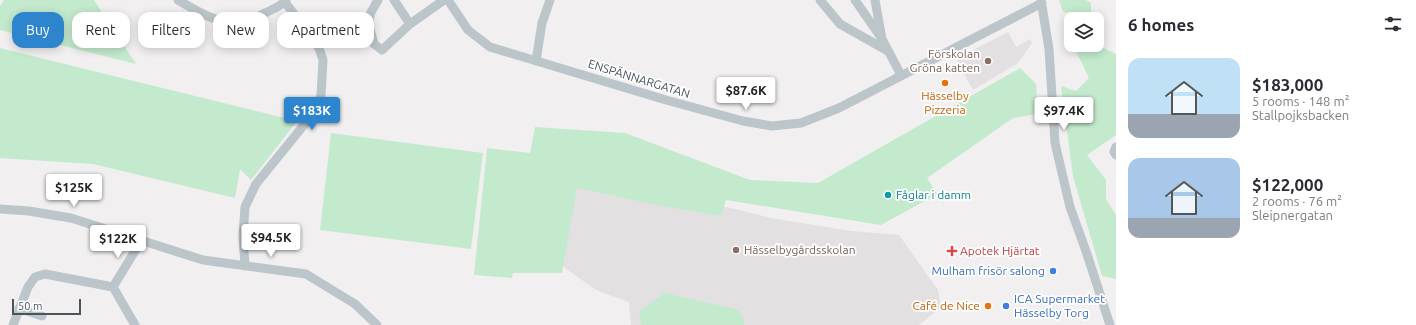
<!DOCTYPE html>
<html lang="en">
<head>
<meta charset="utf-8">
<style>
	:root { --surface:#fff; --page:#f7f7f7; --text:#2b2b33; --muted:#7c7c81; --accent:#2d85ce }
	body { margin:0; font-family:Ubuntu,sans-serif; background:var(--page); color:var(--text); height:100vh; display:flex; flex-direction:column; font-size:15px; white-space:nowrap }
	* { box-sizing:border-box; margin:0 }
	p { font-size:13px; color:var(--muted) }
	.icon { flex:none; width:22px; height:22px; fill:none; stroke:currentColor; stroke-width:2; stroke-linecap:round; stroke-linejoin:round }
	.map { position:relative; flex:1; overflow:hidden }
	.sheet { display:flex; flex-direction:column; background:var(--surface); width:300px }
	.sheet>* { flex:none }
	.guide { position:absolute; left:12px; top:12px; width:380px; height:36px; display:flex; gap:8px }
	.fabs { position:absolute; left:1064px; top:12px; display:grid; gap:8px }
	.fabs a { display:grid; place-items:center; width:40px; height:40px; border-radius:8px; background:var(--surface); box-shadow:0 2px 10px #0003; font-size:20px }
	.scale { position:absolute; left:12px; bottom:10px; width:69px; box-sizing:border-box; padding-left:4px; border:2px solid #49545b; border-top:0; font-size:11px; line-height:14px; white-space:nowrap; color:#49545b; -webkit-text-stroke:3px #fff; paint-order:stroke }
	.price { position:absolute; translate:-50% -34px; padding:0 9px; border-radius:4px; background:#fff; color:#222; font-size:13px; line-height:26px; filter:drop-shadow(0 1px 2px #0008) }
	.price::after { content:''; position:absolute; left:50%; top:24px; width:12px; height:9px; margin-left:-6px; background:inherit; clip-path:polygon(0 0,100% 0,50% 100%) }
	.price.selected { background:var(--accent); color:#fff }
	ul { padding:0; list-style:none }
	li { display:flex; align-items:center; gap:12px; height:100px; padding:0 12px }
	li span { display:grid; place-items:center; flex:none; width:112px; height:80px; border-radius:12px; color:#555 }
	li>.icon { margin-inline-start:auto }
	span .icon { width:48px; height:48px; fill:#fffc; stroke-width:1 }
	li b { font-size:17px }
	h2 { display:flex; justify-content:space-between; align-items:center; height:48px; padding:0 12px; font-size:17px }
	.tag { padding:0 14px; border-radius:12px; background:var(--surface); box-shadow:0 2px 10px #0003; font-size:14px; line-height:36px }
	.tag.selected { background:var(--accent); color:#fff }
	main { display:flex; flex:1; min-height:0 }
	.map>svg:first-child { display:block }
	.education { fill:#e2e0e1 }
	.green { fill:#c3eacd }
	.lines { fill:none; stroke-linecap:round; stroke-linejoin:round }
	.minor { stroke:#bcc5ca; stroke-width:9 }
	.education-dot { fill:#8d6e63; stroke:#fff; stroke-width:1.5 }
	.food-dot { fill:#e8710a; stroke:#fff; stroke-width:1.5 }
	.culture-dot { fill:#0f9aa8; stroke:#fff; stroke-width:1.5 }
	.health-dot { fill:#e0444e; stroke:#fff; stroke-width:1.5 }
	.shop-dot { fill:#3f7fe0; stroke:#fff; stroke-width:1.5 }
	.labels { text-anchor:middle; stroke-width:3.5; stroke-linejoin:round; paint-order:stroke }
	.education-label { font-size:12px; fill:#785e54; stroke:#fff; text-anchor:end }
	.street-label { font-size:12px; fill:#49545b; stroke:#fff }
	.food-label { font-size:12px; fill:#c56008; stroke:#fff }
	.culture-label { font-size:12px; fill:#0d838f; stroke:#fff; text-anchor:start }
	.health-label { font-size:12px; fill:#be3a42; stroke:#fff; text-anchor:start }
	.shop-label { font-size:12px; fill:#366cbe; stroke:#fff; text-anchor:end }
</style>
</head>
<body>
<main>
<div class="map">
<svg width="1116" height="325" viewBox="0 0 1116 325">
	<rect width="100%" height="100%" fill="#f1eff0"/>
	<path class="education" d="M1008 32 1016 47 1030 39 1032 43 1018 63 973 90 956 59Z
		M572 173 678 195 771 218 851 231 899 235 938 290 941 307 919 325H631L629 302 596 290 561 265Z"/>
	<path class="green" d="M4 0H94L136 64 0 30V6Z
		M1059 0H1086L1091 3V15L1063 12Z
		M1071 40V45H1097L1116 54V135L1087 155 1106 180V199L1116 215V279L1102 276 1073 176 1061 86 1076 91 1089 78 1076 51 1066 43Z
		M0 48 297 121 251 180 240 169 235 198 93 164 0 158Z
		M1020 68 1036 84 1038 114 1013 118 927 178 937 194 881 225 726 200 721 216 667 207 577 188 562 273H513L512 278 474 275 487 148 530 153 535 127 625 133 750 180 818 183Z
		M331 133 483 153 471 249 320 230Z
		M665 293 739 310 744 322V325H641L639 311Z"/>
	<g class="lines">
		<path class="minor" d="M178 0C209 18 230 32 265 13 272 9 281 7 286 0
			M378 0 370 14 369 26 374 44 382 50 410 24 444 0
			M394 0 410 24
			M448 0 468 30 490 47 666 100 743 121 772 126 801 123 839 108 1042 3
			M820 0 840 24 888 51
			M855 0 880 36
			M875 0 882 39 901 75
			M1041 0 1049 49 1055 143 1070 207 1087 254 1110 325
			M536 61 542 23 550 0
			M1116 147 1114 152 1116 155
			M0 209 29 211 71 218 203 260 306 274 355 304 377 325
			M245 266 243 235 245 207 256 184 308 120 321 96 323 60 319 48 285 2
			M113 287 141 241
			M113 287 135 325
			M19 308 42 316
			M13 325 28 287 35 277 45 274 113 287"/>
	</g>
	<g class="education-dot">
		<circle cx="988" cy="61" r="4"/>
		<circle cx="736" cy="250" r="4"/>
	</g>
	<g class="food-dot">
		<circle cx="945" cy="83" r="4"/>
		<circle cx="988" cy="306" r="4"/>
	</g>
	<circle class="culture-dot" cx="888" cy="195" r="4"/>
	<path class="health-dot" d="M950 245h4v4h4v4h-4v4h-4v-4h-4v-4h4z"/>
	<g class="shop-dot">
		<circle cx="1053" cy="271" r="4"/>
		<circle cx="1006" cy="306" r="4"/>
	</g>
	<g class="labels">
		<g class="education-label">
			<text x="980" y="58">Förskolan<tspan x="980" dy="14">Gröna katten</tspan></text>
			<text x="744" y="254" text-anchor="start">Hässelbygårdsskolan</text>
		</g>
		<g class="street-label">
			<text transform="translate(639 79) rotate(17)" y="4">ENSPÄNNARGATAN</text>
		</g>
		<g class="food-label">
			<text x="945" y="100">Hässelby<tspan x="945" dy="14">Pizzeria</tspan></text>
			<text x="980" y="310" text-anchor="end">Café de Nice</text>
		</g>
		<g class="culture-label">
			<text x="896" y="199">Fåglar i damm</text>
		</g>
		<g class="health-label">
			<text x="960" y="255">Apotek Hjärtat</text>
		</g>
		<g class="shop-label">
			<text x="1045" y="275">Mulham frisör salong</text>
			<text x="1014" y="303" text-anchor="start">ICA Supermarket<tspan x="1014" dy="14">Hässelby Torg</tspan></text>
		</g>
	</g>
</svg>
<div class="fabs">
<a><svg class="icon" aria-label="layers" viewBox="0 0 24 24"><path d="M12 4l9 5-9 5-9-5zM3 14l9 5 9-5"/></svg></a>
</div>
<div class="scale">50 m</div>
<b class="price" style="left:746px;top:111px">$87.6K</b>
<b class="price selected" style="left:312px;top:131px">$183K</b>
<b class="price" style="left:1064px;top:131px">$97.4K</b>
<b class="price" style="left:74px;top:208px">$125K</b>
<b class="price" style="left:271px;top:258px">$94.5K</b>
<b class="price" style="left:118px;top:259px">$122K</b>
<div class="guide">
<a class="tag selected">Buy</a>
<a class="tag">Rent</a>
<a class="tag">Filters</a>
<a class="tag">New</a>
<a class="tag">Apartment</a>
</div>
</div>
<section class="sheet">
<h2>6 homes<svg class="icon" aria-label="filters" viewBox="0 0 24 24"><path d="M4 7h16M4 17h16"/><circle cx="9" cy="7" r="2"/><circle cx="15" cy="17" r="2"/></svg></h2>
<ul>
<li><span style="background:linear-gradient(#bfe0f5 70%,#9aa5b1 0)"><svg class="icon" aria-label="home" viewBox="0 0 24 24"><path d="M3 11l9-7 9 7M6 9v11h12V9"/></svg></span><div><b>$183,000</b><p>5 rooms · 148 m²</p><p>Stallpojksbacken</p></div></li>
<li><span style="background:linear-gradient(#a9c7e8 75%,#9aa5b1 0)"><svg class="icon" aria-label="home" viewBox="0 0 24 24"><path d="M3 11l9-7 9 7M6 9v11h12V9"/></svg></span><div><b>$122,000</b><p>2 rooms · 76 m²</p><p>Sleipnergatan</p></div></li>
</ul>
</section>
</main>
</body>
</html>
